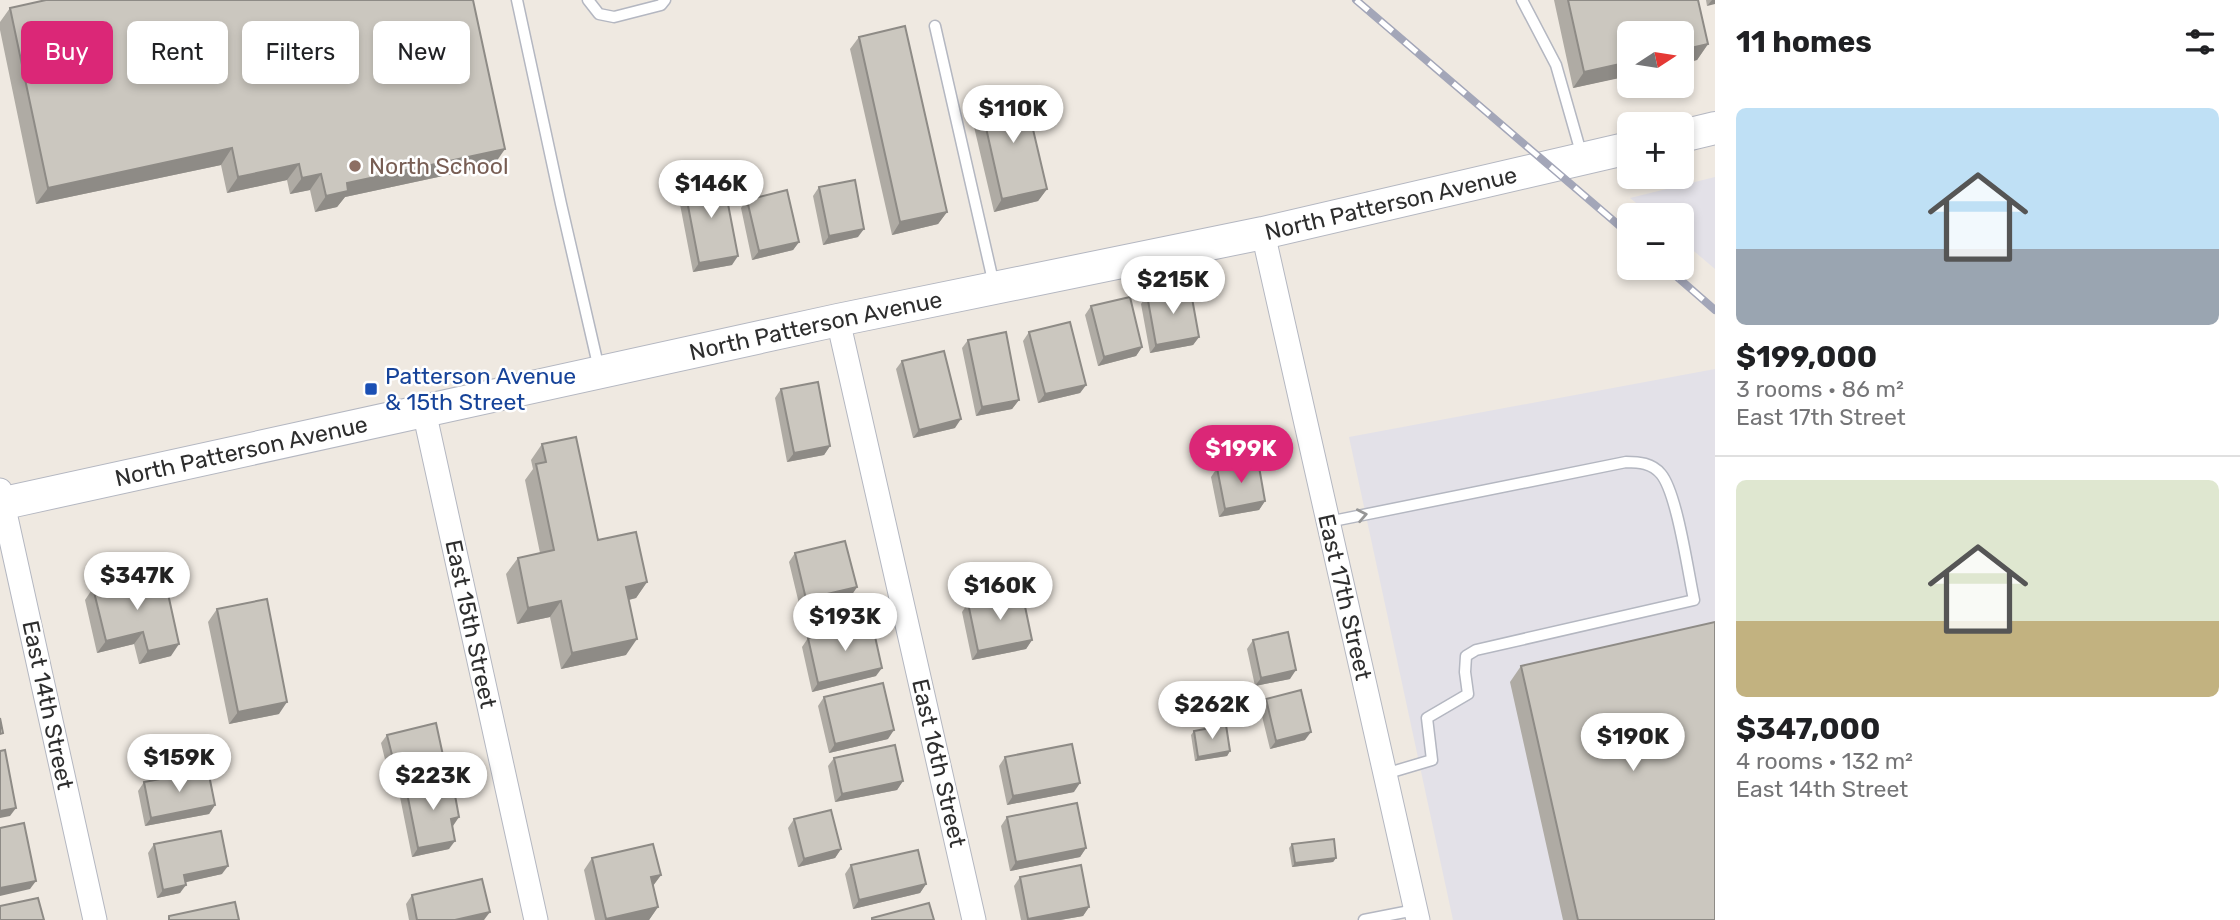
<!DOCTYPE html>
<html lang="en">
<head>
<meta charset="utf-8">
<style>
	:root { --surface:#fff; --page:#f6f6f6; --text:#202124; --muted:#757577; --line:#e0e0e0; --accent:#db2777 }
	body { margin:0; font-family:Rubik,sans-serif; background:var(--page); color:var(--text); height:100vh; display:flex; flex-direction:column; font-size:26px; white-space:nowrap }
	* { box-sizing:border-box; margin:0 }
	p { font-size:23px; color:var(--muted) }
	.icon { flex:none; width:38px; height:38px; fill:none; stroke:currentColor; stroke-width:2; stroke-linecap:round; stroke-linejoin:round }
	.map { position:relative; flex:1; overflow:hidden }
	.side { display:flex; flex-direction:column; background:var(--surface); width:525px }
	.side>* { flex:none }
	.hud { position:absolute; left:21px; top:21px; width:665px; height:63px; display:flex; gap:14px }
	.needle { width:46px; rotate:78deg }
	.controls { position:absolute; left:1617px; top:21px; display:grid; gap:14px }
	.controls a { display:grid; place-items:center; width:77px; height:77px; border-radius:10px; background:var(--surface); box-shadow:0 4px 10px #0003; font-size:35px }
	.price { position:absolute; translate:-50% -60px; padding:0 16px; border-radius:24px; background:#fff; color:#222; font-size:23px; line-height:46px; filter:drop-shadow(0 2px 4px #0008) }
	.price::after { content:''; position:absolute; left:50%; top:42px; width:21px; height:16px; margin-left:-10px; background:inherit; clip-path:polygon(0 0,100% 0,50% 100%) }
	.price.selected { background:var(--accent); color:#fff }
	ul { padding:0; list-style:none }
	li { display:grid; align-content:center; gap:14px; height:371px; padding:0 21px }
	li+li { border-top:2px solid var(--line) }
	li span { display:grid; place-items:center; height:217px; border-radius:10px; color:#555 }
	li>.icon { margin-inline-start:auto }
	span .icon { width:126px; height:126px; fill:#fffc; stroke-width:1 }
	li b { font-size:30px }
	h2 { display:flex; justify-content:space-between; align-items:center; height:84px; padding:0 21px; font-size:30px }
	.tag { padding:0 24px; border-radius:10px; background:var(--surface); box-shadow:0 4px 10px #0003; font-size:24px; line-height:63px }
	.tag.selected { background:var(--accent); color:#fff }
	main { display:flex; flex:1; min-height:0 }
	.map>svg:first-child { display:block }
	.industrial { fill:#e3e1e8 }
	.lines { fill:none; stroke-linecap:round; stroke-linejoin:round }
	.service-casing { stroke:#b4b7c1; stroke-width:13 }
	.minor-casing { stroke:#b4b7c1; stroke-width:25 }
	.secondary-casing { stroke:#b4b7c1; stroke-width:34 }
	.service { stroke:#fff; stroke-width:10 }
	.minor { stroke:#fff; stroke-width:23 }
	.secondary { stroke:#fff; stroke-width:32 }
	.rail-casing { stroke:#a3a6b8; stroke-width:8 }
	.rail { stroke:#fff; stroke-width:5; stroke-dasharray:16; stroke-linecap:butt }
	.wall { fill:#afaba4 }
	.shaded-wall { fill:#8e8b86 }
	.building { fill:#cbc7bf; stroke:#8e8b86; stroke-width:2 }
	.oneway { stroke:#969696 }
	.education-dot { fill:#8d6e63; stroke:#fff; stroke-width:2.5 }
	.transit-dot { fill:#1a4fb4; stroke:#fff; stroke-width:2.5 }
	.labels { text-anchor:middle; stroke-width:5; stroke-linejoin:round; paint-order:stroke }
	.education-label { font-size:23px; fill:#785e54; stroke:#fff; text-anchor:start }
	.street-label { font-size:23px; fill:#2e2e2e; stroke:#fff }
	.transit-label { font-size:23px; fill:#164399; stroke:#fff; text-anchor:start }
</style>
</head>
<body>
<main>
<div class="map">
<svg width="1715" height="920" viewBox="0 0 1715 920">
	<rect width="100%" height="100%" fill="#efe9e1"/>
	<path class="industrial" d="M1715 177V269L1682 241V215H1651L1630 198Z
		M1715 369V920H1453L1349 437Z"/>
	<g class="lines">
		<defs>
			<path id="service" d="M517 0 561 204 599 369
				M588 0 599 14 614 17 661 5 665 0
				M1522 0 1556 65 1582 156
				M935 26 994 285
				M1328 522 1626 462C1639 462 1652 463 1661 474 1677 493 1688 572 1694 600L1476 650 1466 656 1465 672 1468 694 1427 718 1432 760 1385 774
				M1364 920 1415 910"/>
			<path id="minor" d="M1263 233 1418 920
				M838 320 974 920
				M424 411 536 920
				M0 490 95 920"/>
			<g id="secondary">
				<path d="M1682 136 1715 128"/>
				<path id="s1" d="M0 504 838 320 1263 233 1629 148"/>
			</g>
		</defs>
		<use href="#service" class="service-casing"/>
		<use href="#minor" class="minor-casing"/>
		<use href="#secondary" class="secondary-casing"/>
		<use href="#service" class="service"/>
		<use href="#minor" class="minor"/>
		<use href="#secondary" class="secondary"/>
		<defs>
			<path id="rail" d="M1356 0 1629 234
				M1667 268 1715 310"/>
		</defs>
		<use href="#rail" class="rail-casing"/>
		<use href="#rail" class="rail"/>
	</g>
	<path class="wall" d="M1554 0H1698L1708 44 1697 60 1573 88Z
		M1706 0H1715L1707 6Z
		M10 8 494 165 345 197 337 207 315 212 310 190 290 194 287 180 227 193 221 165 36 204 0 30V22Z
		M859 37 947 212 938 224 892 235 850 49Z
		M980 101 1047 189 1038 201 994 212 971 114Z
		M684 185 732 265 693 272 678 194Z
		M819 187 858 237 823 245 813 196Z
		M747 200 799 242 793 250 752 260 741 208Z
		M1147 295 1199 337 1193 345 1150 353 1141 304Z
		M1091 306 1142 347 1136 356 1098 366 1085 315Z
		M1029 332 1086 385 1080 393 1038 403 1023 341Z
		M968 340 1019 400 1012 409 976 416 962 348Z
		M902 361 955 428 913 438 896 369Z
		M781 389 830 446 824 455 787 462 775 398Z
		M542 444 598 540 647 582 636 598 629 600 626 655 561 669 550 617 517 624 506 574 518 558 540 553 525 480 533 469 531 460Z
		M1217 468 1265 501 1259 510 1219 517 1211 477Z
		M795 553 857 587 851 596 800 608 789 562Z
		M142 585 171 656 139 664 134 644 97 653 85 600 93 588Z
		M968 603 1032 640 1026 649 972 660 962 612Z
		M217 609 279 714 229 724 208 622Z
		M808 638 876 676 812 692 802 647Z
		M1253 640 1290 679 1255 686 1247 649Z
		M1521 666 1715 920H1563L1510 682Z
		M824 697 888 739 829 753 818 706Z
		M1266 699 1305 740 1270 749 1260 708Z
		M1194 731 1230 751 1227 756 1195 761 1191 735Z
		M387 735 444 760 438 768 390 780 381 743Z
		M1005 757 1074 792 1007 805 999 766Z
		M834 758 903 781 897 790 835 802 828 766Z
		M144 782 215 805 209 814 145 826 138 791Z
		M406 788 453 826H452L449 849 412 857 400 797Z
		M1007 817 1086 848 1080 857 1010 871 1001 826Z
		M794 819 841 849 835 858 798 867 788 828Z
		M154 844 222 874 185 882 180 893 157 898 148 853Z
		M1292 844 1336 858 1333 862 1292 867 1289 848Z
		M592 858 661 875 653 886 658 907 649 920H595L584 870Z
		M851 865 926 884 920 893 853 909 845 874Z
		M1020 877 1089 907 1083 916 1060 920H1021L1014 886Z
		M412 895 484 920H409L406 904Z"/>
	<path class="shaded-wall" d="M1712 0H1715V4L1707 6Z
		M1708 44 1697 60 1682 64V50Z
		M1629 62V76L1573 88 1584 72Z
		M232 148 221 165 36 204 48 188Z
		M505 149 494 165 345 197 337 207 315 212 326 196 347 183Z
		M299 164 287 180 227 193 238 177Z
		M321 174 310 190 290 194 302 178Z
		M1047 189 1038 201 994 212 1002 199Z
		M947 212 938 224 892 235 900 222Z
		M864 229 858 237 823 245 829 236Z
		M799 242 793 250 752 260 759 251Z
		M738 256 732 265 693 272 699 263Z
		M1199 337 1193 345 1150 353 1156 345Z
		M1142 347 1136 356 1098 366 1104 357Z
		M1086 385 1080 393 1038 403 1045 394Z
		M1019 400 1012 409 976 416 982 407Z
		M961 419 955 428 913 438 919 430Z
		M830 446 824 455 787 462 794 453Z
		M1265 501 1259 510 1219 517 1225 509Z
		M647 582 636 598 615 603 626 587Z
		M857 587 851 596 800 608 806 599Z
		M561 601 550 617 517 624 528 608Z
		M143 632 134 644 97 653 106 641Z
		M637 639 626 655 561 669 572 653Z
		M1032 640 1026 649 972 660 978 651Z
		M179 644 171 656 139 664 148 651Z
		M882 668 876 676 812 692 818 683Z
		M1296 670 1290 679 1255 686 1261 678Z
		M287 702 279 714 229 724 238 712Z
		M894 730 888 739 829 753 835 744Z
		M1311 732 1305 740 1270 749 1276 741Z
		M1230 751 1227 756 1195 761 1198 757Z
		M444 760 438 768 390 780 396 771Z
		M903 781 897 790 835 802 842 794Z
		M1080 783 1074 792 1007 805 1013 796Z
		M215 805 209 814 145 826 151 818Z
		M16 808 10 816 0 818V811Z
		M459 817 453 826 445 828 451 819Z
		M455 841 449 849 412 857 418 848Z
		M1086 848 1080 857 1010 871 1016 862Z
		M841 849 835 858 798 867 804 859Z
		M1336 858 1333 862 1292 867 1295 863Z
		M228 866 222 874 178 884 184 875Z
		M661 875 652 887 651 877Z
		M36 881 30 889 0 896V888Z
		M926 884 920 893 853 909 859 900Z
		M186 885 180 893 157 898 163 890Z
		M658 907 649 920H606V919Z
		M1089 907 1083 916 1060 920H1027L1028 919Z
		M490 912 484 920H455Z"/>
	<path class="building" d="M46 0H473L505 149 347 183 348 191 326 196 321 174 302 178 299 164 238 177 232 148 48 188 10 8Z
		M1568 0H1698L1708 44 1682 50V33H1629V62L1584 72Z
		M905 26 947 212 900 222 859 37Z
		M1024 91 1047 189 1002 199 980 101Z
		M723 178 738 256 699 263 684 185Z
		M855 180 864 229 829 236 819 187Z
		M787 190 799 242 759 251 747 200Z
		M1190 287 1199 337 1156 345 1147 295Z
		M1130 297 1142 347 1104 357 1091 306Z
		M1070 322 1086 385 1045 394 1029 332Z
		M1006 332 1019 400 982 407 968 340Z
		M944 351 961 419 919 430 902 361Z
		M818 382 830 446 794 453 781 389Z
		M576 437 598 540 636 532 647 582 626 587 637 639 572 653 561 601 528 608 518 558 554 550 536 464 546 462 542 444Z
		M1258 461 1265 501 1225 509 1217 468Z
		M845 541 857 587 806 599 795 553Z
		M139 577 142 585 165 580 179 644 148 651 143 632 106 641 93 588Z
		M1022 592 1032 640 978 651 968 603Z
		M267 599 287 702 238 712 217 609Z
		M1715 622V920H1578L1521 666Z
		M872 623 882 668 818 683 808 638Z
		M1288 632 1296 670 1261 678 1253 640Z
		M883 683 894 730 835 744 824 697Z
		M1301 690 1311 732 1276 741 1266 699Z
		M0 718 3 733 0 734Z
		M436 723 444 760 396 771 387 735Z
		M1226 725 1230 751 1198 757 1194 731Z
		M1072 744 1080 783 1013 796 1005 757Z
		M895 745 903 781 842 794 834 758Z
		M5 750 16 808 0 811V751Z
		M208 770 215 805 151 818 144 782Z
		M452 779 459 817 451 819 455 841 418 848 406 788Z
		M1077 803 1086 848 1016 862 1007 817Z
		M831 810 841 849 804 859 794 819Z
		M24 823 36 881 0 888V828Z
		M221 831 228 866 184 875 186 885 163 890 154 844Z
		M1334 839 1336 858 1295 863 1292 844Z
		M653 844 661 875 651 877 658 907 606 919 592 858Z
		M918 850 926 884 859 900 851 865Z
		M1081 865 1089 907 1028 919 1020 877Z
		M482 879 490 912 455 920H417L412 895Z
		M38 898 44 920H0V906Z
		M235 902 239 920H169V916Z
		M929 903 934 920H872V918Z"/>
	<defs><path id="oneway-chevron" d="M-2-3.5L2.5 0L-2 3.5" fill="none" stroke-width="1.6" stroke-linecap="round" stroke-linejoin="round" transform="scale(1.75)"/></defs>
	<use class="oneway" href="#oneway-chevron" transform="translate(1362 515) rotate(-11)"/>
	<circle class="education-dot" cx="355" cy="166" r="7"/>
	<rect class="transit-dot" x="364" y="382" width="14" height="14" rx="3.5"/>
	<g class="labels">
		<g class="education-label">
			<text x="369" y="174">North School</text>
		</g>
		<g class="street-label">
			<text dy="8" stroke="none"><textPath href="#s1" startOffset="1423">North Patterson Avenue</textPath></text>
			<text dy="8" stroke="none"><textPath href="#s1" startOffset="835">North Patterson Avenue</textPath></text>
			<text dy="8" stroke="none"><textPath href="#s1" startOffset="247">North Patterson Avenue</textPath></text>
			<text transform="translate(1345 597) rotate(77)" y="8">East 17th Street</text>
			<text transform="translate(471 624) rotate(78)" y="8">East 15th Street</text>
			<text transform="translate(48 705) rotate(78)" y="8">East 14th Street</text>
			<text transform="translate(939 763) rotate(77)" y="8">East 16th Street</text>
		</g>
		<g class="transit-label">
			<text x="385" y="384">Patterson Avenue<tspan x="385" dy="26">&amp; 15th Street</tspan></text>
		</g>
	</g>
</svg>
<div class="controls">
<a><svg class="needle" viewBox="-14 -14 28 28"><path d="M0-13l5 13h-10z" fill="#e53935"/><path d="M0 13l5-13h-10z" fill="#757577"/></svg></a>
<a>+</a>
<a>−</a>
</div>
<b class="price" style="left:1013px;top:145px">$110K</b>
<b class="price" style="left:711px;top:220px">$146K</b>
<b class="price" style="left:1173px;top:316px">$215K</b>
<b class="price selected" style="left:1241px;top:485px">$199K</b>
<b class="price" style="left:137px;top:612px">$347K</b>
<b class="price" style="left:1000px;top:622px">$160K</b>
<b class="price" style="left:845px;top:653px">$193K</b>
<b class="price" style="left:1212px;top:741px">$262K</b>
<b class="price" style="left:1633px;top:773px">$190K</b>
<b class="price" style="left:179px;top:794px">$159K</b>
<b class="price" style="left:433px;top:812px">$223K</b>
<div class="hud">
<a class="tag selected">Buy</a>
<a class="tag">Rent</a>
<a class="tag">Filters</a>
<a class="tag">New</a>
</div>
</div>
<section class="side">
<h2>11 homes<svg class="icon" aria-label="filters" viewBox="0 0 24 24"><path d="M4 7h16M4 17h16"/><circle cx="9" cy="7" r="2"/><circle cx="15" cy="17" r="2"/></svg></h2>
<ul>
<li><span style="background:linear-gradient(#bfe0f5 65%,#9aa5b1 0)"><svg class="icon" aria-label="home" viewBox="0 0 24 24"><path d="M3 11l9-7 9 7M6 9v11h12V9"/></svg></span><div><b>$199,000</b><p>3 rooms · 86 m²</p><p>East 17th Street</p></div></li>
<li><span style="background:linear-gradient(#dfe7d0 65%,#c2b280 0)"><svg class="icon" aria-label="home" viewBox="0 0 24 24"><path d="M3 11l9-7 9 7M6 9v11h12V9"/></svg></span><div><b>$347,000</b><p>4 rooms · 132 m²</p><p>East 14th Street</p></div></li>
</ul>
</section>
</main>
</body>
</html>
